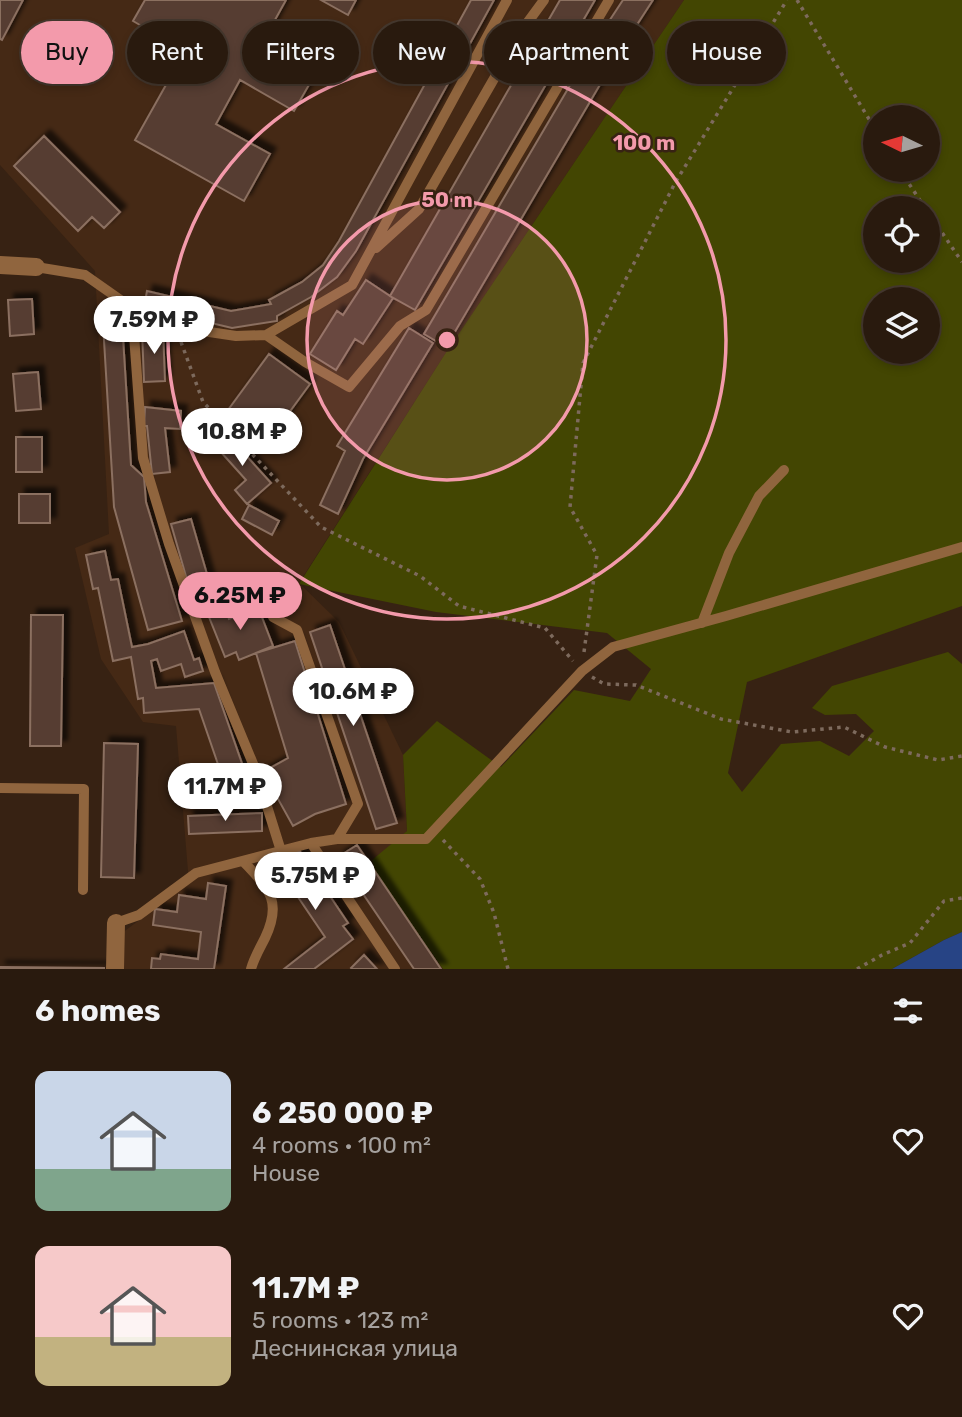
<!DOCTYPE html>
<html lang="en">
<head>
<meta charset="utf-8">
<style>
	:root { --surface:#291a0e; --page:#312317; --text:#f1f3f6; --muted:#a5a19e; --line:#45382e; --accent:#f39aab }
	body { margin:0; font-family:Rubik,sans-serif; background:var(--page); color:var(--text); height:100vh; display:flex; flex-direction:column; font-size:26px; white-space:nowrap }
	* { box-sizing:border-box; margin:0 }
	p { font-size:23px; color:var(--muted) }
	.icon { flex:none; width:38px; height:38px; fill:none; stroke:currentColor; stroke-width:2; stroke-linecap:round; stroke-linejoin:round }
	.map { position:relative; height:969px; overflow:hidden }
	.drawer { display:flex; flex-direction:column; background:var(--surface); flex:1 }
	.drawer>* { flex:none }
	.hud { position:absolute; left:21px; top:21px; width:920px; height:63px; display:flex; gap:14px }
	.needle { width:46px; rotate:275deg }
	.buttons { position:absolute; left:863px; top:105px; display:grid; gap:14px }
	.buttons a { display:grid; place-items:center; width:77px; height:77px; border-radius:50%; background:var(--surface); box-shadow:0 4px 10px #0003,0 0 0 2px var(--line); font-size:35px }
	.price { position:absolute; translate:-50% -60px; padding:0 16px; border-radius:24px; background:#fff; color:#222; font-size:23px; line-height:46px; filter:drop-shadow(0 2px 4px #0008) }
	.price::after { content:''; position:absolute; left:50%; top:42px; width:21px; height:16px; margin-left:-10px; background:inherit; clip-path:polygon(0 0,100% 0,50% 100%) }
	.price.current { background:var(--accent); color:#111 }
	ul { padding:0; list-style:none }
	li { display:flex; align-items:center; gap:21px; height:175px; padding:0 35px }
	li span { display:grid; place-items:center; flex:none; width:196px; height:140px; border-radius:14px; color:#555 }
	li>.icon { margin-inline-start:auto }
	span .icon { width:84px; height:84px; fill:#fffc; stroke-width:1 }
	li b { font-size:30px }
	h2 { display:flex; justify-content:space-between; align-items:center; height:84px; padding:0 35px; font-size:30px }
	.pill { padding:0 24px; border-radius:32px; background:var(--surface); box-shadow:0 4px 10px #0003,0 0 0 2px var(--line); font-size:24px; line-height:63px }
	.pill.current { background:var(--accent); color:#111 }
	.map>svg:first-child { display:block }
	.built { fill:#452915 }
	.green { fill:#434602; fill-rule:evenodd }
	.water { fill:#274485 }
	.building { fill:#573e31; stroke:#8b6f61; stroke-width:2; filter:url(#shadow) }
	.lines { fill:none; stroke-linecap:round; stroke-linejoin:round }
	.path { stroke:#7d6a5d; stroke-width:3.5; stroke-dasharray:3.5 5; stroke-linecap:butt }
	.lane { stroke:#90653e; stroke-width:10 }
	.street { stroke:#90653e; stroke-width:18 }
	.ring { fill:none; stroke:#f39aab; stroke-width:3.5 }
	.centre { fill:#f39aab; stroke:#372213; stroke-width:3.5 }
	.ring-label { font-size:21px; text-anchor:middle; font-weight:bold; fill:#f39aab; stroke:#372213; stroke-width:5; stroke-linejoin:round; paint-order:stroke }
</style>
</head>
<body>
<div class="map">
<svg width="962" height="969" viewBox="0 0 962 969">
	<defs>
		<filter id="shadow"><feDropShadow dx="6" dy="-6" stdDeviation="2" flood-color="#0009"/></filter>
	</defs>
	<rect width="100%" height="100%" fill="#372213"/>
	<path class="built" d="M0 0H684L445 354 299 583 339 622 403 755 407 831 377 875 443 969H120L122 933 189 883 176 726 143 722 101 659 75 548 109 534 95 271 0 165Z"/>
	<path class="green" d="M684 0H962V606L747 682 728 773 742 792 781 744 820 741 849 756 874 731 856 714 825 715 812 708 832 686 948 652 962 664V932L944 940 892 969H443L377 875 372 860 407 831 403 755 437 721 501 767 574 690 630 701 651 669 607 633 436 612 299 584 445 354ZM875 117H928V170H875ZM875 208H928V261H875ZM875 299H928V352H875Z"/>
	<path class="water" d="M962 932V969H892L944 940Z"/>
	<path class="building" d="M0 0H23L2 40 0 39Z
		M145 0H286L271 27 325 57 294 111 240 80 216 124 270 154 244 201 135 140 185 51 133 21Z
		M321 0H356L348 15Z
		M471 0H494L356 251 337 277 311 297 277 316V321L232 328 144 307 147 291 231 311 271 304 269 300 302 282 323 265 339 241Z
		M560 0H595L415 310 390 296Z
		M623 0H653L618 54 446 347 424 334 596 41Z
		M44 136 120 212 104 228 92 217 78 231 14 166Z
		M366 280 393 298 363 344 355 339 336 370 310 354 337 311 343 315Z
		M32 299 34 334 10 336 8 300Z
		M118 306 119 321H122L131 465 144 477 146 502 182 621 148 630 114 507 102 307Z
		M409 328 433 343 363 459 338 514 320 505 345 451 337 446Z
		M163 329 165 381 144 382 142 330Z
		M269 354 310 384 269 440 228 410Z
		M38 372 41 409 16 411 13 374Z
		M145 407 181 411 180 429 165 428 170 472 152 474 147 426H144Z
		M223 430 271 483 247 504 235 490 246 480 211 441Z
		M16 437H42V472H16Z
		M19 494H50V523H19Z
		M249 505 279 521 272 535 242 519Z
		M191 519 209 581 189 587 171 524Z
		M105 551 111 580 118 579 132 647 148 644 184 631 194 660 199 658 203 671 185 677 181 664 161 671 157 659 151 661 156 688 214 683 245 772 250 771 251 792 192 795 191 775 221 773 199 709 144 713 143 698 138 699 131 657 113 661 98 588 93 589 86 555Z
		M224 605 229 619 258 607 273 646 239 660 236 652 225 657 207 612Z
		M31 615H63L61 746H30Z
		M330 625 397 823 376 829 310 632Z
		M295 641 346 804 315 814 293 826 263 772 288 758 256 653Z
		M104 743 138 744 134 878 101 877Z
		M262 813V831L189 834 188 816Z
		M357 845 441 969H414L338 857Z
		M299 850 348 923 343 926 353 939 314 969H284L325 937 277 866Z
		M208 883 226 886 214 969H151L152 958 160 959 161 954 198 959 201 932 153 925 155 909 177 912 179 895 206 899Z
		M364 955 377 969H352L351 968Z
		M0 967 104 968V969H0Z"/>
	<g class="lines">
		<path class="path" d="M797 0 875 129
			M900 170 925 208
			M928 212 962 262
			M181 342 203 402 321 527 420 576 459 606 545 628 573 661
			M584 652 597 555 570 507 583 363 675 183 787 0
			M592 677 604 684 636 685 721 719 792 732 844 727 885 747 938 760 962 756
			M443 840 480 879 494 913 508 969
			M857 969 882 955 910 943 944 901 962 898"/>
		<path class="lane" d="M376 248 419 209 522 30 544 0
			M36 267 85 275 132 308 176 327 236 336 266 335 352 285 507 0
			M132 308 143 458 169 544 215 672 256 771 281 851
			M266 335 305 362 349 387 400 326 426 310 609 0
			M273 617 297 630 358 804 337 839
			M702 623 729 553 759 496 784 470
			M0 788 84 789 83 890
			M311 843 395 969
			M243 861C268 888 283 900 265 938 260 948 254 958 251 969
			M116 923 139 915 196 873 311 843 337 839H426L582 671 613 647 726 616 962 547"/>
		<path class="street" d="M0 265 36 267
			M115 969 116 923"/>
	</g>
	<circle cx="447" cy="340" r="140" fill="#f39aab" fill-opacity=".12"/>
	<g class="ring">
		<circle cx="447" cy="340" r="140"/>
		<circle cx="447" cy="340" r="279"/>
	</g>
	<circle cx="447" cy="340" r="10" class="centre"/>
	<g class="ring-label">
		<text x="644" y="150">100 m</text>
		<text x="447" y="207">50 m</text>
	</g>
</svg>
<div class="buttons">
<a><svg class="needle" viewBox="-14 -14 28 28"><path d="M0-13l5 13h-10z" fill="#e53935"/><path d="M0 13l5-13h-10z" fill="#a5a19e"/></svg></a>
<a><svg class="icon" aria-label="locate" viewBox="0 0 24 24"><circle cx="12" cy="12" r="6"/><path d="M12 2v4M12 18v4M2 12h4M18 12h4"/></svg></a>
<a><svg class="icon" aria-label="layers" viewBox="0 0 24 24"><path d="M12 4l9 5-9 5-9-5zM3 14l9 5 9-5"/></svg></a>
</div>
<b class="price" style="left:154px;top:356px">7.59M ₽</b>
<b class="price" style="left:242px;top:468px">10.8M ₽</b>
<b class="price current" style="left:240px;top:632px">6.25M ₽</b>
<b class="price" style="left:353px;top:728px">10.6M ₽</b>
<b class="price" style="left:225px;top:823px">11.7M ₽</b>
<b class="price" style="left:315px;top:912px">5.75M ₽</b>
<div class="hud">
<a class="pill current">Buy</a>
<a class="pill">Rent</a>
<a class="pill">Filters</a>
<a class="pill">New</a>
<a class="pill">Apartment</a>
<a class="pill">House</a>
</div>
</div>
<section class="drawer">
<h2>6 homes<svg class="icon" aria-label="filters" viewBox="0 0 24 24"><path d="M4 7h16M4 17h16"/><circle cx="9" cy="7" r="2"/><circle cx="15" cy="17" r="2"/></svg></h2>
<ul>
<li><span style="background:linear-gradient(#c9d6e8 70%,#7fa58c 0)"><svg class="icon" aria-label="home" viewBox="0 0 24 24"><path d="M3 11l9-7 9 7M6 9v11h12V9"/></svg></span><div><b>6 250 000 ₽</b><p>4 rooms · 100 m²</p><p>House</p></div><svg class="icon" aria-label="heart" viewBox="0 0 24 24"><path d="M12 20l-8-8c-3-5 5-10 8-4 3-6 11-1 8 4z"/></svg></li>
<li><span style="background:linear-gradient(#f6c9c9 65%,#c2b280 0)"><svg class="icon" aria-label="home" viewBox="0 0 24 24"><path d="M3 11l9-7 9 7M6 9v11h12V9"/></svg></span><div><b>11.7M ₽</b><p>5 rooms · 123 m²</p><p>Деснинская улица</p></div><svg class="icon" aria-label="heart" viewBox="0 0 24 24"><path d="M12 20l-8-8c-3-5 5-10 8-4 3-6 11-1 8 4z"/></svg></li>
</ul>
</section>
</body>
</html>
